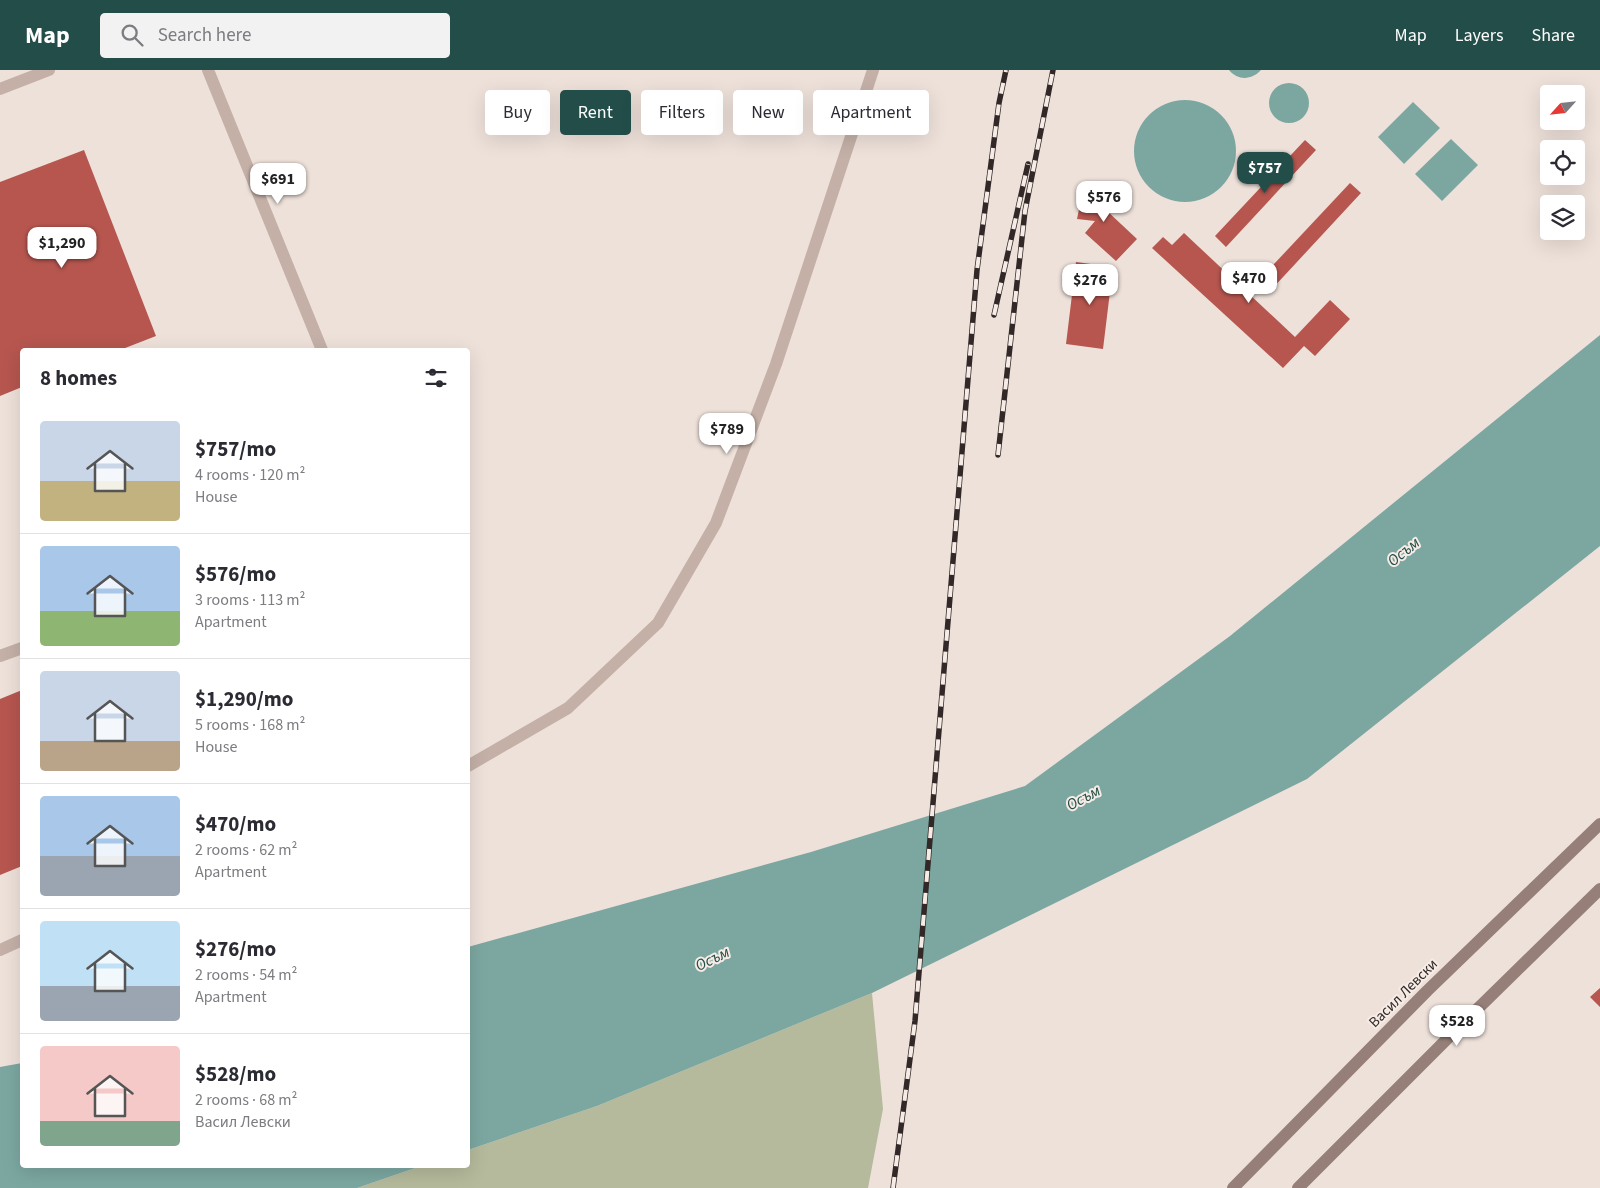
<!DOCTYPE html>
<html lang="en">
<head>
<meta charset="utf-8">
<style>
	:root { --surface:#fff; --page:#f2f2f3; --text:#2b2b33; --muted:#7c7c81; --line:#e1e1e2; --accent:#224d49 }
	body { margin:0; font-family:"Source Sans 3",sans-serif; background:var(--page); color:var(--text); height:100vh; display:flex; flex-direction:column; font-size:19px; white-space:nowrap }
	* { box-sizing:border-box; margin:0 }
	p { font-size:16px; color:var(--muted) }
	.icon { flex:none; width:28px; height:28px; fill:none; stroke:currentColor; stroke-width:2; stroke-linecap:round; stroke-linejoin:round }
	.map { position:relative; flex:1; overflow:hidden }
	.sheet { position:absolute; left:20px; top:278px; width:450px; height:820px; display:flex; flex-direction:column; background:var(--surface); border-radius:5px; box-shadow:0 5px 20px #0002 }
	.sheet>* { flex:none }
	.top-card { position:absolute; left:485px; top:20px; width:475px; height:45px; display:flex; gap:10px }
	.needle { width:32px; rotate:243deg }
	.buttons { position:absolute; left:1540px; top:15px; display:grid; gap:10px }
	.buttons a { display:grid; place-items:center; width:45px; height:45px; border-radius:5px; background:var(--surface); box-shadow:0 5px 20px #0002; font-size:25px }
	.price { position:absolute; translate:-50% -42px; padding:0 11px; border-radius:10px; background:#fff; color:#222; font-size:16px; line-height:32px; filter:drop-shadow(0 1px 2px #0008) }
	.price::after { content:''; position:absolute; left:50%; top:30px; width:15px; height:11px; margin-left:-8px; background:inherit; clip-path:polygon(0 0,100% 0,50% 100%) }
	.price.current { background:var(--accent); color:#fff }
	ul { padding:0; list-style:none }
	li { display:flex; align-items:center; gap:15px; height:125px; padding:0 20px }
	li+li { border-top:1px solid var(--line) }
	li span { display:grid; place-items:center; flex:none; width:140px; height:100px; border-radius:5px; color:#555 }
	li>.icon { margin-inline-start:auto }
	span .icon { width:60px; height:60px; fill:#fffc; stroke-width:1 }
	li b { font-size:21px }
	h2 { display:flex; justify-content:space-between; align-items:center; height:60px; padding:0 20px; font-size:21px }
	.pill { padding:0 18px; border-radius:5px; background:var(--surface); box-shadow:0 5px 20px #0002; font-size:18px; line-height:45px }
	.pill.current { background:var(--accent); color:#fff }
	header { display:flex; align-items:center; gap:30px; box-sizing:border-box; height:70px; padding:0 25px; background:var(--accent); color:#fff }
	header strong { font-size:24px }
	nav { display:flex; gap:28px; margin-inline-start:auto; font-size:18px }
	.search { width:350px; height:45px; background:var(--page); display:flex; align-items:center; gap:12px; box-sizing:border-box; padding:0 18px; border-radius:5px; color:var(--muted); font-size:19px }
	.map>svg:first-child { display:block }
	.green { fill:#b5ba9c }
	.water { fill:#7ca7a1 }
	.building { fill:#b6564f }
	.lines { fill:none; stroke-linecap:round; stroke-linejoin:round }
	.minor { stroke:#c4b0a7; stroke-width:12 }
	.secondary { stroke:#977f79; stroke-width:12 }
	.rail-casing { stroke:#312827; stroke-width:5.5 }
	.rail { stroke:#f6ebe5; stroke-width:4; stroke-dasharray:11; stroke-linecap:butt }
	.labels { text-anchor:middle; stroke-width:4; stroke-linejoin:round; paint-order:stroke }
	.street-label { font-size:15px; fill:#312827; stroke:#f6ebe5 }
	.water-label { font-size:16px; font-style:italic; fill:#224d49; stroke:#f6ebe5 }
</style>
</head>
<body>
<header>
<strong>Map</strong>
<div class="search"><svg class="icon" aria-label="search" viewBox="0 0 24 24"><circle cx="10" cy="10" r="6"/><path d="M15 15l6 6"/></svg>Search here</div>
<nav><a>Map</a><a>Layers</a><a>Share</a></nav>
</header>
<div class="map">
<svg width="1600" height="1118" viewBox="0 0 1600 1118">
	<rect width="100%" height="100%" fill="#eee1da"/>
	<path class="green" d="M872 923 883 1039 868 1118H357L424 1095H468V1080L597 1036Z"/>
	<path class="water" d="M1229 0H1261C1252 10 1238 11 1229 0Z
		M1269 33a20 20 0 1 1 40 0a20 20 0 1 1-40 0Z
		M1134 81a51 51 0 1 1 102 0a51 51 0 1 1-102 0Z
		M1413 32 1440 58 1404 94 1378 67Z
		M1451 69 1478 95 1442 131 1415 104Z
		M1600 265V476L1307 709 872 923 597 1036 468 1080V877L811 782 1025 716 1230 566Z
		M22 993V1095H424L357 1118H0V997Z"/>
	<path class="building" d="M1305 70 1316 80 1226 177 1215 166Z
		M84 80 156 266 120 280H22V317L0 326V112Z
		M1350 113 1361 123 1271 220 1260 209Z
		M1084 115 1109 121 1106 140 1137 169 1116 191 1085 163 1095 151 1077 149Z
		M1184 163 1295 267 1330 230 1350 249 1315 286 1304 276 1283 298 1152 178 1163 167 1172 175Z
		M1076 192 1113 197 1103 279 1066 274Z
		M22 620V796L0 805V629Z
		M1600 918V937L1590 927Z"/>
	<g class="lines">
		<path class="minor" d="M208 0 322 280
			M0 19 49 0
			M0 586 22 578
			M468 696 568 638 658 553 716 453 776 294 873 0
			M0 880 22 870"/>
		<path class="secondary" d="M1233 1118 1427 921 1600 754
			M1298 1118 1458 958 1600 819"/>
		<defs>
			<path id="rail" d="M994 245 1028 94
				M998 385 1025 141 1053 0
				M893 1118 915 951 977 200 999 33 1006 0"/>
		</defs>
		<use href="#rail" class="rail-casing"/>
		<use href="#rail" class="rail"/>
	</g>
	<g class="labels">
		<g class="street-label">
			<text transform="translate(1403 923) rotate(-45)" y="5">Васил Левски</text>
		</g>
		<g class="water-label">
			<text transform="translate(1403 481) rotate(-39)" y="6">Осъм</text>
			<text transform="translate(1083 727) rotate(-28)" y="6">Осъм</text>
			<text transform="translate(712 888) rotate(-26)" y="6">Осъм</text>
		</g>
	</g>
</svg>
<div class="buttons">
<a><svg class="needle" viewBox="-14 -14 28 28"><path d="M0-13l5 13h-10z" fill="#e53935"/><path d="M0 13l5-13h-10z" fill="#7c7c81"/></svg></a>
<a><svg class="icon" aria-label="locate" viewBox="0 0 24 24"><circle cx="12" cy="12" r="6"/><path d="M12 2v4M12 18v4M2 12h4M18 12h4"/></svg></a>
<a><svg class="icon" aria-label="layers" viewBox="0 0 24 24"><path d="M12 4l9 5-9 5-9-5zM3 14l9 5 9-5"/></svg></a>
</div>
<b class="price current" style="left:1265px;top:124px">$757</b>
<b class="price" style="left:278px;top:135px">$691</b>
<b class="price" style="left:1104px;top:153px">$576</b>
<b class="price" style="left:62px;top:199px">$1,290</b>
<b class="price" style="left:1249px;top:234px">$470</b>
<b class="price" style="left:1090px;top:236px">$276</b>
<b class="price" style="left:727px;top:385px">$789</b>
<b class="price" style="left:1457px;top:977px">$528</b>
<div class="top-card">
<a class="pill">Buy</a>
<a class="pill current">Rent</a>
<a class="pill">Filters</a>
<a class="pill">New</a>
<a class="pill">Apartment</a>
</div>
<section class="sheet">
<h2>8 homes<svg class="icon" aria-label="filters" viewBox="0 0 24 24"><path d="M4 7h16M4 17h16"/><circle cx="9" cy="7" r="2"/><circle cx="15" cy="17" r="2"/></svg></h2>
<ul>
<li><span style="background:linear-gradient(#c9d6e8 60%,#c2b280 0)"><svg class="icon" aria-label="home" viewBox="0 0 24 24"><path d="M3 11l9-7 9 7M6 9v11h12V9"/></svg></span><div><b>$757/mo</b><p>4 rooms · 120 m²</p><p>House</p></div></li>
<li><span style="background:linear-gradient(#a9c7e8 65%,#8fb573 0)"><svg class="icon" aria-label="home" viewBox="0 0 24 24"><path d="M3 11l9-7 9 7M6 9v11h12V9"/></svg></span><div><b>$576/mo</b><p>3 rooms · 113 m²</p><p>Apartment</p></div></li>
<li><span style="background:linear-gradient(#c9d6e8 70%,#b9a48a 0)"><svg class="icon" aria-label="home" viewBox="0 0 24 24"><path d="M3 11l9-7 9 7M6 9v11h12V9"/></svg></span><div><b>$1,290/mo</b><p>5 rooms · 168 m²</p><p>House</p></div></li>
<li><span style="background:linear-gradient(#a9c7e8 60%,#9aa5b1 0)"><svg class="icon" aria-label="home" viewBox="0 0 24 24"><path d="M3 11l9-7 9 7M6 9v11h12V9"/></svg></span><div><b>$470/mo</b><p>2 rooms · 62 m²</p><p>Apartment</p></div></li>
<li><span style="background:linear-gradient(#bfe0f5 65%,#9aa5b1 0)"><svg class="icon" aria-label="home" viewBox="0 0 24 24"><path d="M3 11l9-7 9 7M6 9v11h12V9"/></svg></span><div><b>$276/mo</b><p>2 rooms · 54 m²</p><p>Apartment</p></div></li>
<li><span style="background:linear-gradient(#f6c9c9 75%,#7fa58c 0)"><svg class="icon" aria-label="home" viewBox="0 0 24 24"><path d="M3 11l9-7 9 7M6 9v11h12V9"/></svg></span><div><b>$528/mo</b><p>2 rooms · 68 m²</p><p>Васил Левски</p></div></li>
</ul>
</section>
</div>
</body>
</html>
